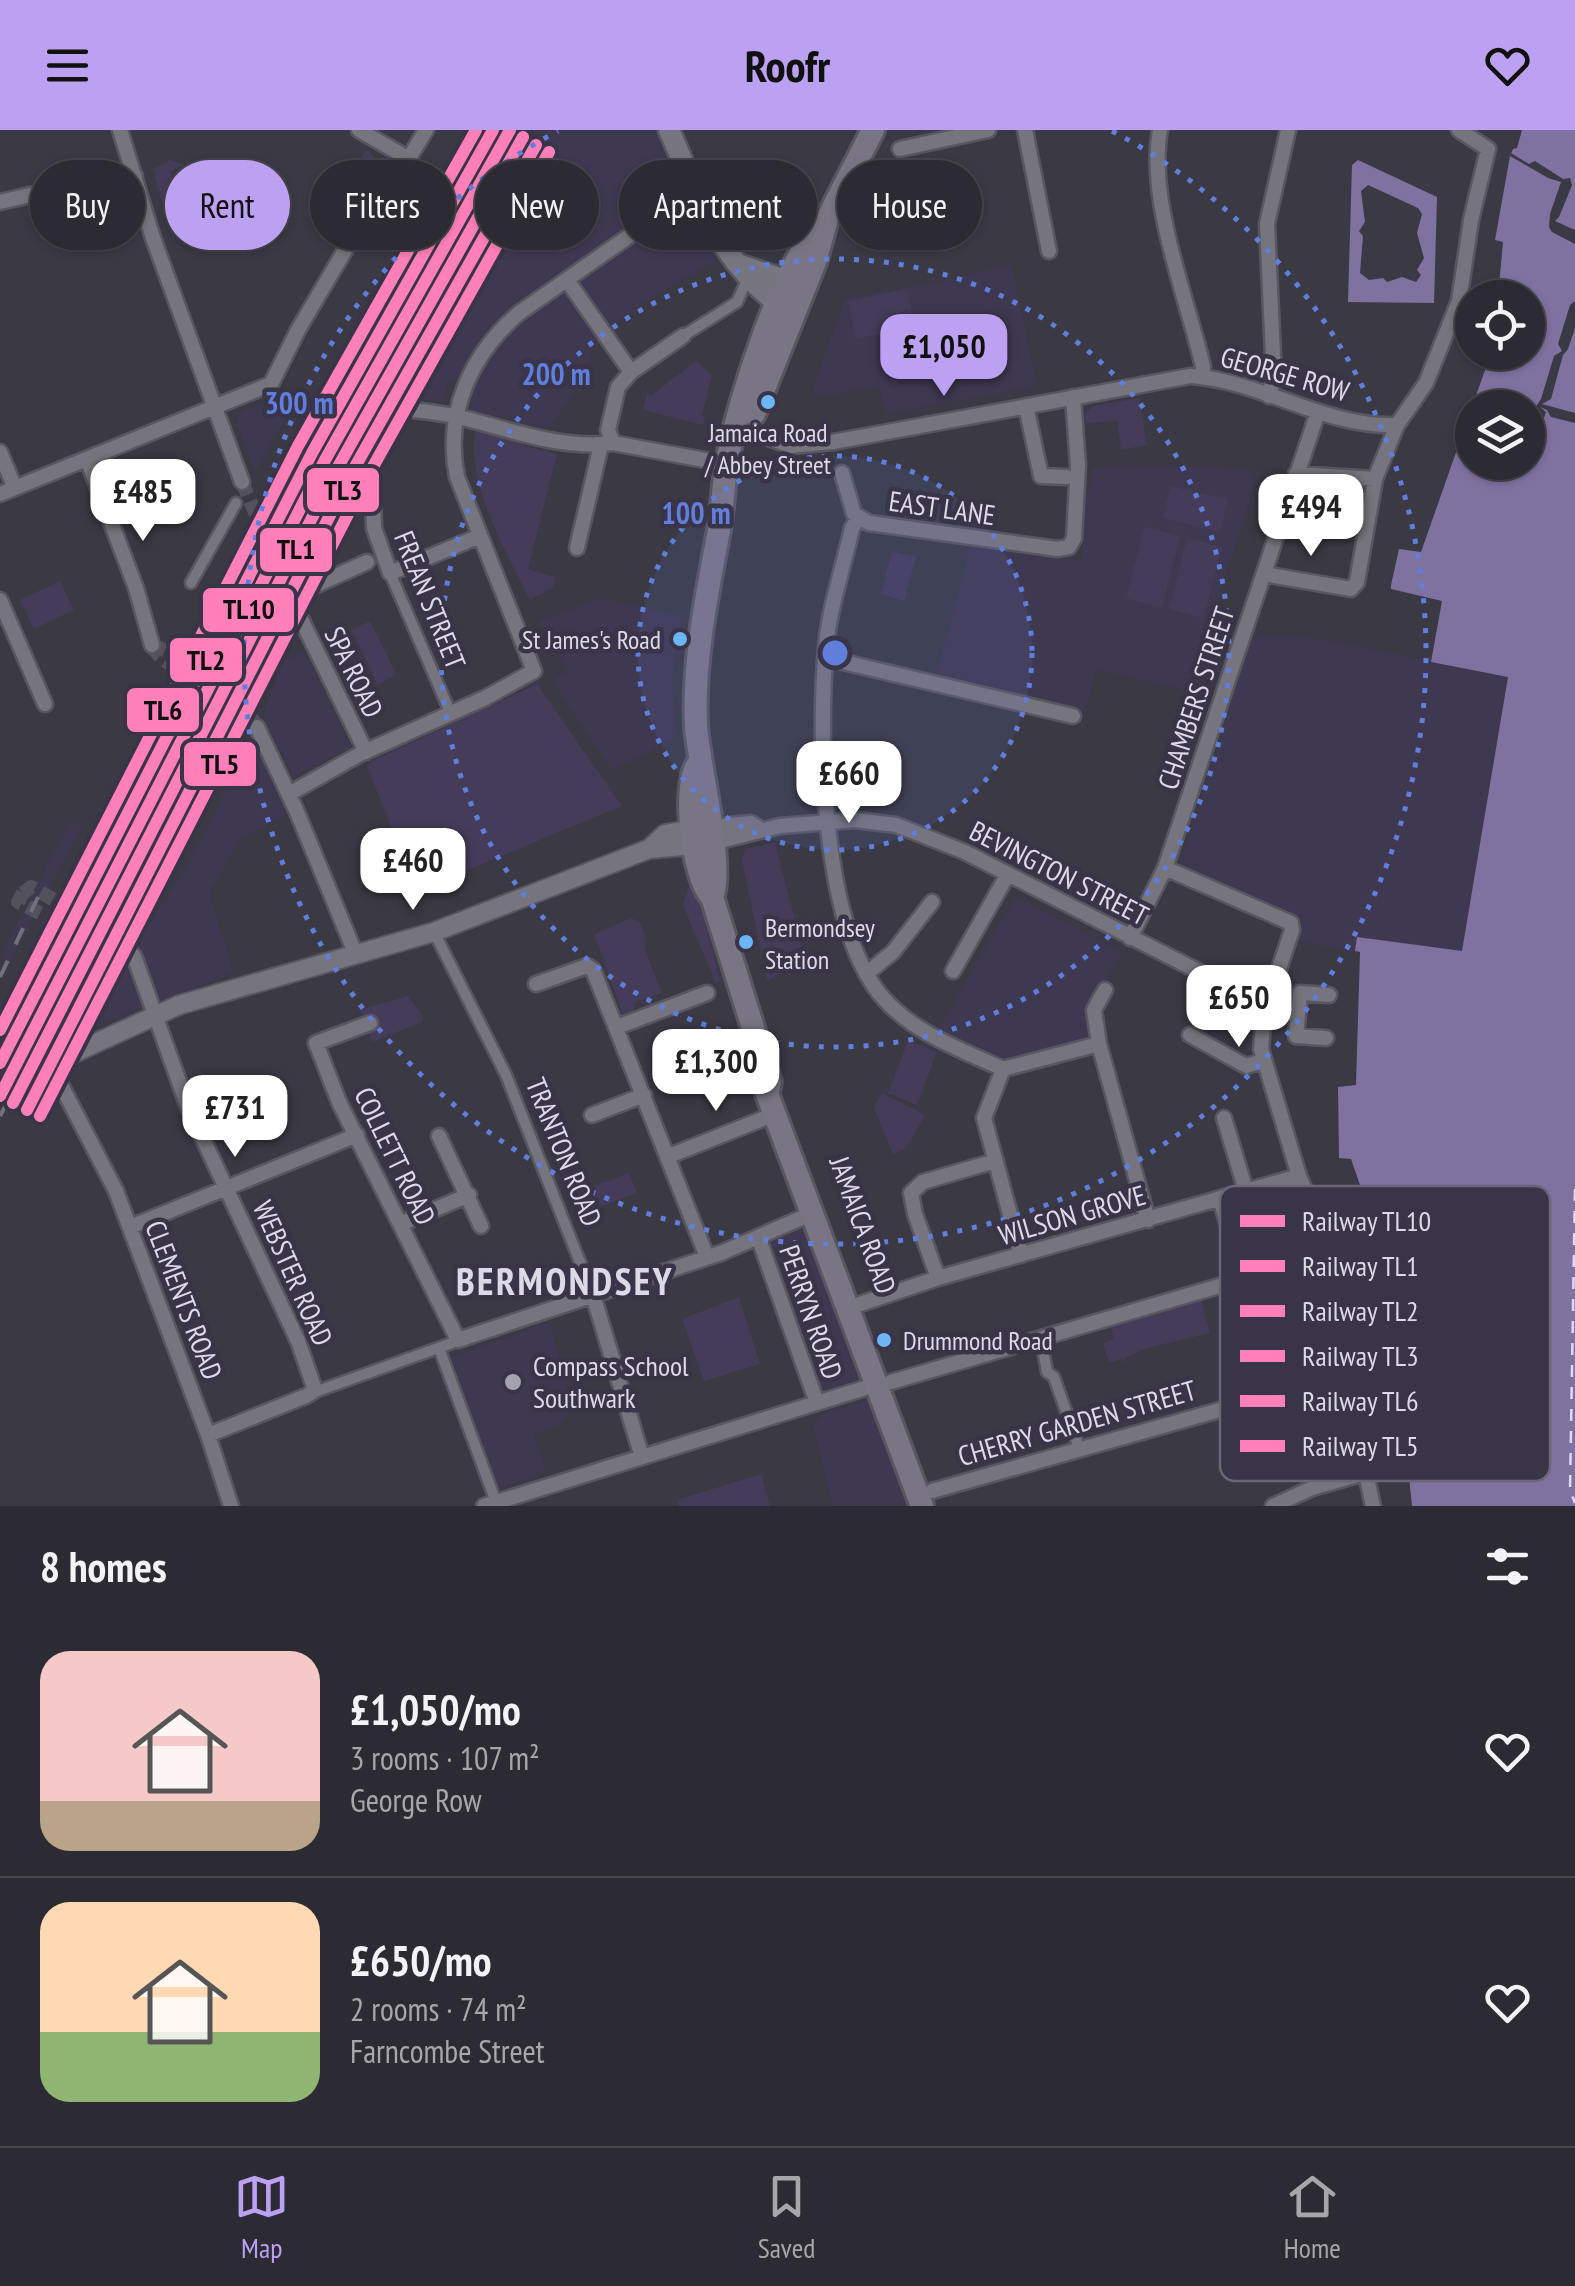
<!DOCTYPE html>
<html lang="en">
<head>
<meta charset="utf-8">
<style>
	:root { --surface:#2c2b33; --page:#38373f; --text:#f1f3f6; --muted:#a6a7ac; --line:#48474e; --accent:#bca0f2 }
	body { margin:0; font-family:"PT Sans Narrow",sans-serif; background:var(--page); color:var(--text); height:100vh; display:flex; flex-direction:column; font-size:38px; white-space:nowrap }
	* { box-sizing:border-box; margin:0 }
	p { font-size:32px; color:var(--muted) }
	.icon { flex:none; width:55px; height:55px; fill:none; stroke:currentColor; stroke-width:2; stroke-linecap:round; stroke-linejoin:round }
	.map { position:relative; height:1376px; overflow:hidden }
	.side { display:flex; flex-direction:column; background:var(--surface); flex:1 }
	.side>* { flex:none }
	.guide { position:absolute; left:30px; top:30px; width:1000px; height:90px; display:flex; gap:20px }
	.fabs { position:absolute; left:1455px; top:150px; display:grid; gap:20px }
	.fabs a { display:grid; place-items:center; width:90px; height:90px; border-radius:50%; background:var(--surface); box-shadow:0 2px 8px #0004,0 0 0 2px var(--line); font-size:50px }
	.price { position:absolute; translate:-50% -85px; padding:0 22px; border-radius:20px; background:#fff; color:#222; font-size:32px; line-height:65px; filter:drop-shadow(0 2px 5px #0008) }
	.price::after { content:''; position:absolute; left:50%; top:60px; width:30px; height:22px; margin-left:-15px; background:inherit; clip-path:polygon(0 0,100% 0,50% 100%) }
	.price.selected { background:var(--accent); color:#111 }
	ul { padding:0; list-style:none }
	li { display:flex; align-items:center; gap:30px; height:250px; padding:0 40px }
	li+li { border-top:2px solid var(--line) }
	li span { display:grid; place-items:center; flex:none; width:280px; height:200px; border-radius:30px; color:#555 }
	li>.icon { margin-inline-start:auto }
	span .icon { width:120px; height:120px; fill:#fffc; stroke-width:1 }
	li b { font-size:42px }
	h2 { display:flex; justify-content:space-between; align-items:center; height:120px; padding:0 40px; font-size:42px }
	.chip { padding:0 35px; border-radius:45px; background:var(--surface); box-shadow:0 2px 8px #0004,0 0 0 2px var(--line); font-size:35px; line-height:90px }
	.chip.selected { background:var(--accent); color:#111 }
	header { display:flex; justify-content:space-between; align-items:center; height:130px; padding:0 40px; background:var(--accent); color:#111; font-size:45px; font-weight:700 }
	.menu { display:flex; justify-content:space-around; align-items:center; height:140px; border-top:2px solid var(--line); background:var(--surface); font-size:28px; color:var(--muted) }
	.menu a { display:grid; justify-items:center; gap:5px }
	.menu .selected { color:var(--accent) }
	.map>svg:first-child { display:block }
	.built { fill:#3f3851 }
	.green { fill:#453c5a }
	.water { fill:#7f72a0; fill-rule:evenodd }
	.pier { fill:#3b3944 }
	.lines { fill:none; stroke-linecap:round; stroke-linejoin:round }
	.ferry { stroke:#e0d9f7; stroke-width:2.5; stroke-dasharray:12 10; stroke-linecap:butt }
	.minor-tunnel { stroke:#53515c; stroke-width:14; stroke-dasharray:14 7; stroke-linecap:butt }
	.tertiary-tunnel { stroke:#53515c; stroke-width:18; stroke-dasharray:18 9; stroke-linecap:butt }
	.pedestrian-casing { stroke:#585660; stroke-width:15 }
	.minor-casing { stroke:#585660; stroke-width:19 }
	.tertiary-casing { stroke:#585660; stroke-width:22 }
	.secondary-casing { stroke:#585660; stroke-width:25 }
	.primary-casing { stroke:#585660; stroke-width:28 }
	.pedestrian { stroke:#76747c; stroke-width:10 }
	.minor { stroke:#76747c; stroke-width:14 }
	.tertiary { stroke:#76747c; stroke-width:18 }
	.secondary { stroke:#777580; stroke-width:20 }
	.primary { stroke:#7a7584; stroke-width:22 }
	.rail { stroke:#72707a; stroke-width:4; stroke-dasharray:18 18; stroke-linecap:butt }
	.rail-1-casing { stroke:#393448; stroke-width:20 }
	.rail-2-casing { stroke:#393448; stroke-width:20 }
	.rail-3-casing { stroke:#393448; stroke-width:20 }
	.rail-4-casing { stroke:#393448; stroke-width:20 }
	.rail-5-casing { stroke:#393448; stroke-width:20 }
	.rail-6-casing { stroke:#393448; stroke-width:20 }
	.rail-1 { stroke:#ff80b9; stroke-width:12 }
	.rail-2 { stroke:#ff80b9; stroke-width:12 }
	.rail-3 { stroke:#ff80b9; stroke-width:12 }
	.rail-4 { stroke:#ff80b9; stroke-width:12 }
	.rail-5 { stroke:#ff80b9; stroke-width:12 }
	.rail-6 { stroke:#ff80b9; stroke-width:12 }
	.ring { fill:none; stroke:#607fdd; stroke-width:5; stroke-dasharray:5 10 }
	.bus-dot { fill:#6db6f5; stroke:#393448; stroke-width:4 }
	.poi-dot { fill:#a4a2ae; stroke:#393448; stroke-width:4 }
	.labels { text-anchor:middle; stroke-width:9; stroke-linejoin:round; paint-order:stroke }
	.bus-label { font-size:26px; fill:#dddae7; stroke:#393448; text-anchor:start }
	.street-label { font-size:28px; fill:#dddae7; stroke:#393448 }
	.poi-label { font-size:28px; fill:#dddae7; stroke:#393448; text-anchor:start }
	.district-label { font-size:38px; font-weight:bold; letter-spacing:2.5px; fill:#dddae7; stroke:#393448 }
	.key { fill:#393448; stroke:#6a6678; stroke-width:2.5 }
	.key-label { font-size:28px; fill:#dddae7 }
	.centre { fill:#607fdd; stroke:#393448; stroke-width:5 }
	.ring-label { font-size:30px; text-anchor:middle; font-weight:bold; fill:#607fdd; stroke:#393448; stroke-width:9; stroke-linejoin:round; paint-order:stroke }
	.line-badge { stroke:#393448; stroke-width:4 }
	.pale-badge-label { font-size:28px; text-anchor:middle; font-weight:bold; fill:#111 }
</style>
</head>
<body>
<header><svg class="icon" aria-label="menu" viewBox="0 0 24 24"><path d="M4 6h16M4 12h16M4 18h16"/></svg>Roofr<svg class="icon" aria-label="heart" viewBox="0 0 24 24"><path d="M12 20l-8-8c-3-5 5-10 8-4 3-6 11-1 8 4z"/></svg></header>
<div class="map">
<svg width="1575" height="1376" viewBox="0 0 1575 1376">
	<rect width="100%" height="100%" fill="#3b3944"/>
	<path class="built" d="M546 0H661L717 120 714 132 644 172 598 205 583 249 549 298 473 281 464 256 447 251 443 272 396 267Z
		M1011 133 1037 256 885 284 880 256 818 267 813 257 845 169 960 147Z
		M276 269 295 271 255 343 236 291 242 281Z
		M1157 335 1251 339V345L1257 349 1187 560 1096 540 1085 581 937 543 970 415 1082 430 1086 361 1091 358 1092 337Z
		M601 468 682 486 672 548 676 607 613 641 551 551 568 541 539 491Z
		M1259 506 1320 509 1508 546 1462 822 1357 807 1355 821 1298 811 1302 787 1179 739 1221 609 1245 510Z
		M304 521 351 617 293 646 263 585 284 531Z
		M251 604 286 684 240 710 209 763 234 843 76 902 176 754 214 685Z
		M70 691 82 697 10 833 0 826Z
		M1016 766 1122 822 1089 881 1095 906 1009 930 938 899Z
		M806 1098 864 1248 820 1261 768 1111Z
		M544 1194H550L573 1277 560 1295 534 1304 546 1342 498 1358 451 1227Z
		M867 1271 871 1272 911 1376H832L813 1293 821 1290 820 1284Z"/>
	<path class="green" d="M367 20 389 40 357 75 335 55Z
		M170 30 184 35 170 41 175 54 168 59 171 69 228 53 227 60 215 69 165 85 153 39Z
		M907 159 915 197 855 209 848 171Z
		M696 231 712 245 702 286 705 287 703 295 643 280 647 264 652 265Z
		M1139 268 1147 315 1121 320 1117 291 1086 293 1085 283 1093 276Z
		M476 298 526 308 524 316 557 324 528 439 555 447 554 457 530 470C507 424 464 350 476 298Z
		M1171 356 1228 370 1220 402 1163 388Z
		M1144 397 1180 406 1162 477 1126 468Z
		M1187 408 1222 417 1204 488 1169 479Z
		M892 421 916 427 904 471 881 464Z
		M60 451 74 480 34 499 20 470Z
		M370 491 396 544 378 555 351 500Z
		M537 554 622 676 417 761 367 636 372 631Z
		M775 713 805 829 767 851 742 730 746 719Z
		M696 756 720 851 716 854 683 775 688 757Z
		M631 788 640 792 646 809 645 820 662 863 634 873V883L624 887 594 804Z
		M408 866 424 888 422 892 372 912 360 880Z
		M908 911 937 922 917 975 888 963Z
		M882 963 925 985 907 1017 893 1025 874 977Z
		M629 1043 637 1063 583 1083 576 1063Z
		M739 1167 760 1234 704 1251 682 1189Z
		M1201 1169 1210 1203 1147 1218 1125 1228 1123 1233 1121 1229 1109 1233 1103 1213 1114 1209 1111 1198 1114 1194Z
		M761 1344 770 1376H679L677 1370Z"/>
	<path class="water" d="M1522 0H1575V1376H1412C1404 1305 1403 1232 1390 1162 1381 1116 1366 1072 1351 1029L1339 1028 1338 957 1356 955 1360 822 1355 821 1357 807 1462 821 1508 547 1431 532 1442 471 1391 459V455L1399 419 1421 422 1491 223 1528 222V168L1498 167 1503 112 1495 110 1510 26 1513 19 1517 18ZM1472 278H1528V332H1472Z
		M1358 30 1437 67 1434 173 1348 172 1352 35ZM1368 55 1418 78 1422 84 1417 103 1424 128 1417 140 1421 145 1416 152 1402 147 1387 152 1383 148 1369 150 1360 143 1363 106 1359 101 1365 92 1361 61Z"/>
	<path class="pier" d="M1511 23 1529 34 1535 31 1563 49 1570 48 1572 55 1559 87 1555 91 1575 100V114L1552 102 1549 97 1550 84 1561 52 1548 48 1510 26Z
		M1575 171V198L1568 219 1563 225 1551 269 1542 274 1575 283V293L1551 287 1547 280 1540 277 1546 282 1533 319 1528 322V301L1535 278 1541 269 1554 226 1562 221 1558 214 1570 175Z"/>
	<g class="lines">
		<path class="ferry" d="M1575 1059 1570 1360 1575 1373"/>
		<path class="minor-tunnel" d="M371 313 369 276 390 277
			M242 352 298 483
			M152 515 214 541 219 549 233 556 257 597
			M152 515C159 535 199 550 219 549
			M23 763 18 772 120 824 134 826
			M23 763 31 757 127 810 134 826"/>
		<path class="tertiary-tunnel" d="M0 967 26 945 50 934"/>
		<defs>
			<path id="pedestrian" d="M683 206 737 172 748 148
				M390 443 451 584
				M191 453 236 373
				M434 802 506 945 593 1165
				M1267 1142 1342 1120 1359 1156 1367 1232
				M1041 1208 1047 1242 1054 1247 1079 1318
				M439 1218 496 1372
				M312 1263 452 1213"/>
			<path id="minor" d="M120 0 153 108 242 352
				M359 0 411 30
				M1025 0 1049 121
				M1160 0C1147 70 1187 167 1203 237L1202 247
				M900 19 988 0
				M0 72 122 44 135 46
				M567 150 631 242
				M1269 266 1274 246 1267 94 1288 0
				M1026 276 1041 346 1066 347
				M390 277C415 281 442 282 467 289 514 301 565 320 613 313L726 334
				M749 301 791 316 833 312 1190 246C1260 250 1325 298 1397 295
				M371 313 374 398 390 443 480 406
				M613 313 608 300 618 257 631 242 683 206
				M0 322 14 356
				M87 329 136 458 152 515
				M842 343 854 384 869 393 1058 419 1069 417 1074 408 1078 335 1073 267
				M1296 344 1375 349
				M0 364 271 254 298 200 364 88 387 64 426 0
				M858 389 852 398C844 435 829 479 826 517 818 607 821 801 885 870 916 904 962 920 1003 939
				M577 418 601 315
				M1264 444 1351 459 1357 452 1375 349 1397 295 1426 253 1459 171 1471 90 1488 19 1459 0
				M307 459 367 432
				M0 470 45 574
				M298 483 366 622
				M826 528 1073 586
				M257 597 297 682 356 825
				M289 664 360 624 485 568 534 541 457 347C444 283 471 224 519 183L695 60
				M710 697 751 693 760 699
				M712 713 780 696 855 690 896 695 965 722 1276 881 1298 884
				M1165 738 1291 793 1292 800 1264 884 1261 919 1299 1046 1311 1074 1336 1113
				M1130 808 1165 738 1318 282
				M125 818 134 826 188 977 298 1211 314 1257V1261L306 1266 208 1305
				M953 841 1008 744
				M866 844 893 822 932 772
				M536 854 587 836 593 840 707 1127
				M1105 860 1094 880 1099 914 1148 1090
				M370 893 316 913 339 972 458 1210 721 1123 813 1083
				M617 897 707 863
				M1190 905 1246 936 1263 931
				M1326 908 1296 906 1300 863 1329 865
				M50 934 116 1061 208 1305 231 1376
				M592 985 644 965
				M1224 988 1246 1061
				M439 1006 481 1096
				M674 1024 775 984
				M1220 1069 1242 1141 1261 1159 1295 1258
				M400 1094 469 1065
				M130 1097 357 1005
				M759 1109 817 1273
				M1021 1125 984 988 1003 939 1099 914
				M938 1148 915 1084 911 1063 923 1052 995 1031
				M1305 1149 1330 1249
				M593 1165 642 1327
				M860 1174 938 1148 1299 1046
				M1367 1232 1352 1252 1349 1265 1373 1376
				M891 1252 1267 1142
				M932 1361 1330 1249 1344 1248 1352 1252
				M484 1376 878 1254
				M1273 1376 1312 1358 1368 1342"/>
			<path id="tertiary" d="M649 719 665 704 702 698
				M50 934 179 875 434 802 649 719 706 714"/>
			<path id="secondary" d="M669 0C702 74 719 134 789 182
				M740 135 800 155"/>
			<path id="primary" d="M754 284 815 132 827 89 873 0
				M699 633C681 652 693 751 712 767L770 952 767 964 922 1376
				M712 767C725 738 698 633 696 595 693 530 707 464 719 400 723 377 723 354 727 332 738 272 783 128 827 89"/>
		</defs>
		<use href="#pedestrian" class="pedestrian-casing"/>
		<use href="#minor" class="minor-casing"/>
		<use href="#tertiary" class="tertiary-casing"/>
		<use href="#secondary" class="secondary-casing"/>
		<use href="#primary" class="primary-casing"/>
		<use href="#pedestrian" class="pedestrian"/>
		<use href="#minor" class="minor"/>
		<use href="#tertiary" class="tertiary"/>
		<use href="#secondary" class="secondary"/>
		<use href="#primary" class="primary"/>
		<path class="rail" d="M0 847 38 767
			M0 935 319 313 494 0
			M0 986C66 860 145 742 209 616 255 525 291 430 335 339 391 222 458 111 523 0"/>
		<defs>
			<path id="rail-1" d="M0 966 325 330 510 0"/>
			<path id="rail-2" d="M13 973 338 337 523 7"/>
			<path id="rail-3" d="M0 933 312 323 493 0"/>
			<path id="rail-4" d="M27 980 351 344 536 15"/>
			<path id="rail-5" d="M0 900 298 316 476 0"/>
			<path id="rail-6" d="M40 986 365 351 549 22"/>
		</defs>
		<use href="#rail-1" class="rail-1-casing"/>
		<use href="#rail-2" class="rail-2-casing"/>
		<use href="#rail-3" class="rail-3-casing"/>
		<use href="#rail-4" class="rail-4-casing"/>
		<use href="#rail-5" class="rail-5-casing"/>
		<use href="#rail-6" class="rail-6-casing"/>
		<use href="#rail-1" class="rail-1"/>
		<use href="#rail-2" class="rail-2"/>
		<use href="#rail-3" class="rail-3"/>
		<use href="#rail-4" class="rail-4"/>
		<use href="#rail-5" class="rail-5"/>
		<use href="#rail-6" class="rail-6"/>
	</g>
	<circle cx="835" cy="523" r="197" fill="#607fdd" fill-opacity=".12"/>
	<g class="ring">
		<circle cx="835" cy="523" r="197"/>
		<circle cx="835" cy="523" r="394"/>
		<path d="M1112 1A591 591 0 1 1 558 1"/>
	</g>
	<g class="bus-dot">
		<circle cx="768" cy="272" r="9"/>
		<circle cx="680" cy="509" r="9"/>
		<circle cx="746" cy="812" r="9"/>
		<circle cx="884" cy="1210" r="9"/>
	</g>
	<circle class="poi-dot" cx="513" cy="1252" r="10"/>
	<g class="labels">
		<g class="bus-label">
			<text x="768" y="312" text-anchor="middle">Jamaica Road<tspan x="768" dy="32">/ Abbey Street</tspan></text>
			<text x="661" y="519" text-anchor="end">St James's Road</text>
			<text x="765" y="807">Bermondsey<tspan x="765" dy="32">Station</tspan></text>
			<text x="903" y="1220">Drummond Road</text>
		</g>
		<g class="street-label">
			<text transform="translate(1285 244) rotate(16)" y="10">GEORGE ROW</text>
			<text transform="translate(942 378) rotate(8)" y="10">EAST LANE</text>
			<text transform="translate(430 470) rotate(68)" y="10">FREAN STREET</text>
			<text transform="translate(354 542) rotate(64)" y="10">SPA ROAD</text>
			<text transform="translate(1196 568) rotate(-72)" y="10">CHAMBERS STREET</text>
			<text transform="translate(1059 743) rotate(27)" y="10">BEVINGTON STREET</text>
			<text transform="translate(564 1022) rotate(68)" y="10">TRANTON ROAD</text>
			<text transform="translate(395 1026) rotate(64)" y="10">COLLETT ROAD</text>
			<text transform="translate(1072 1085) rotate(-16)" y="10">WILSON GROVE</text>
			<text transform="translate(863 1095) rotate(70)" y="10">JAMAICA ROAD</text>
			<text transform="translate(293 1143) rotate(66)" y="10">WEBSTER ROAD</text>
			<text transform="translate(184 1170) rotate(69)" y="10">CLEMENTS ROAD</text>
			<text transform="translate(811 1182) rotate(71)" y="10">PERRYN ROAD</text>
			<text transform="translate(1077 1293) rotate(-16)" y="10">CHERRY GARDEN STREET</text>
		</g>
		<g class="poi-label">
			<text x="533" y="1246">Compass School<tspan x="533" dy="32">Southwark</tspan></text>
		</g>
		<g class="district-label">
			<text x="565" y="1165">BERMONDSEY</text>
		</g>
	</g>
	<rect x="1220" y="1056" width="330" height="295" rx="15" class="key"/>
	<rect x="1240" y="1085" width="45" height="12" fill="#ff80b9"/>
	<rect x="1240" y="1130" width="45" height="12" fill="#ff80b9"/>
	<rect x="1240" y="1175" width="45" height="12" fill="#ff80b9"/>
	<rect x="1240" y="1220" width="45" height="12" fill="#ff80b9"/>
	<rect x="1240" y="1265" width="45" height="12" fill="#ff80b9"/>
	<rect x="1240" y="1310" width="45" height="12" fill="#ff80b9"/>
	<g class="key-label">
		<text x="1302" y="1101">Railway TL10</text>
		<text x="1302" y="1146">Railway TL1</text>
		<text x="1302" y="1191">Railway TL2</text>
		<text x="1302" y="1236">Railway TL3</text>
		<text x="1302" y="1281">Railway TL6</text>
		<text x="1302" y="1326">Railway TL5</text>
	</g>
	<circle cx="835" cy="523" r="15" class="centre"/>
	<g class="ring-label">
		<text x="556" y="255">200 m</text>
		<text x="299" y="284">300 m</text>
		<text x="696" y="394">100 m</text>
	</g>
	<g class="line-badge">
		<rect x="305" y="336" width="76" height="48" rx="10" fill="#ff80b9"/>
		<rect x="258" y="396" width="76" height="48" rx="10" fill="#ff80b9"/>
		<rect x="201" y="456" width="95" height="48" rx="10" fill="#ff80b9"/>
		<rect x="168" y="506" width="76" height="48" rx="10" fill="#ff80b9"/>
		<rect x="125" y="556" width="76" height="48" rx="10" fill="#ff80b9"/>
		<rect x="182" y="610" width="76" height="48" rx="10" fill="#ff80b9"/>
	</g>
	<g class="pale-badge-label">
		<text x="343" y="370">TL3</text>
		<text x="296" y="429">TL1</text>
		<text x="249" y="489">TL10</text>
		<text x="206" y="540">TL2</text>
		<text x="163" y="590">TL6</text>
		<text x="220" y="644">TL5</text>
	</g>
</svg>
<div class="fabs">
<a><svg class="icon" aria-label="locate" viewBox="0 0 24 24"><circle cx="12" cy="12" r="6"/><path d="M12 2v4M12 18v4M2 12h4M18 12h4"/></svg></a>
<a><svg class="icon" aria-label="layers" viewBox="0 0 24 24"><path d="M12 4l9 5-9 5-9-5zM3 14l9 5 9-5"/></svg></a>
</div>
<b class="price selected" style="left:944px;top:269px">£1,050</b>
<b class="price" style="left:143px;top:414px">£485</b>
<b class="price" style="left:1311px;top:429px">£494</b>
<b class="price" style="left:849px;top:696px">£660</b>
<b class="price" style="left:413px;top:783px">£460</b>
<b class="price" style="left:1239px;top:920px">£650</b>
<b class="price" style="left:716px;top:984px">£1,300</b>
<b class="price" style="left:235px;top:1030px">£731</b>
<div class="guide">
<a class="chip">Buy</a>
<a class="chip selected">Rent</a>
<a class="chip">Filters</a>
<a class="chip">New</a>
<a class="chip">Apartment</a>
<a class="chip">House</a>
</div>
</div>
<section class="side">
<h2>8 homes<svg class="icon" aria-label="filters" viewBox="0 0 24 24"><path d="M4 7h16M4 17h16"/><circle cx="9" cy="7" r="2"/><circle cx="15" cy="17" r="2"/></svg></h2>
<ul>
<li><span style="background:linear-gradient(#f6c9c9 75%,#b9a48a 0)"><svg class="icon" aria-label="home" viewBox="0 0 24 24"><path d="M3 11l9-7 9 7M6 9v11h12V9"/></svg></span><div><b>£1,050/mo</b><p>3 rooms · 107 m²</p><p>George Row</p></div><svg class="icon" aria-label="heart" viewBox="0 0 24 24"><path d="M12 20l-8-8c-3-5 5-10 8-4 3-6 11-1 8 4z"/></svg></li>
<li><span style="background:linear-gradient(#ffd9b3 65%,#8fb573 0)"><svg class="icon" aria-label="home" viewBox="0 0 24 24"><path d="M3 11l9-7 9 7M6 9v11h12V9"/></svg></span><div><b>£650/mo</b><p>2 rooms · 74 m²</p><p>Farncombe Street</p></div><svg class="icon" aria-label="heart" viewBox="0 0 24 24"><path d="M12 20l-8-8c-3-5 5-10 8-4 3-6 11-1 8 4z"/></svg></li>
</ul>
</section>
<nav class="menu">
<a class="selected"><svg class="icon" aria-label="map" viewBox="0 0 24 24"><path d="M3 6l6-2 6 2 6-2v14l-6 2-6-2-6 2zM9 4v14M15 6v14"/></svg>Map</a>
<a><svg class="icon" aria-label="saved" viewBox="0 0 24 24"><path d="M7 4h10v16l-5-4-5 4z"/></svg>Saved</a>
<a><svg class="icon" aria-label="home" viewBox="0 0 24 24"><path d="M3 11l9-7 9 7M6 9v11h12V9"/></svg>Home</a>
</nav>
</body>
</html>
